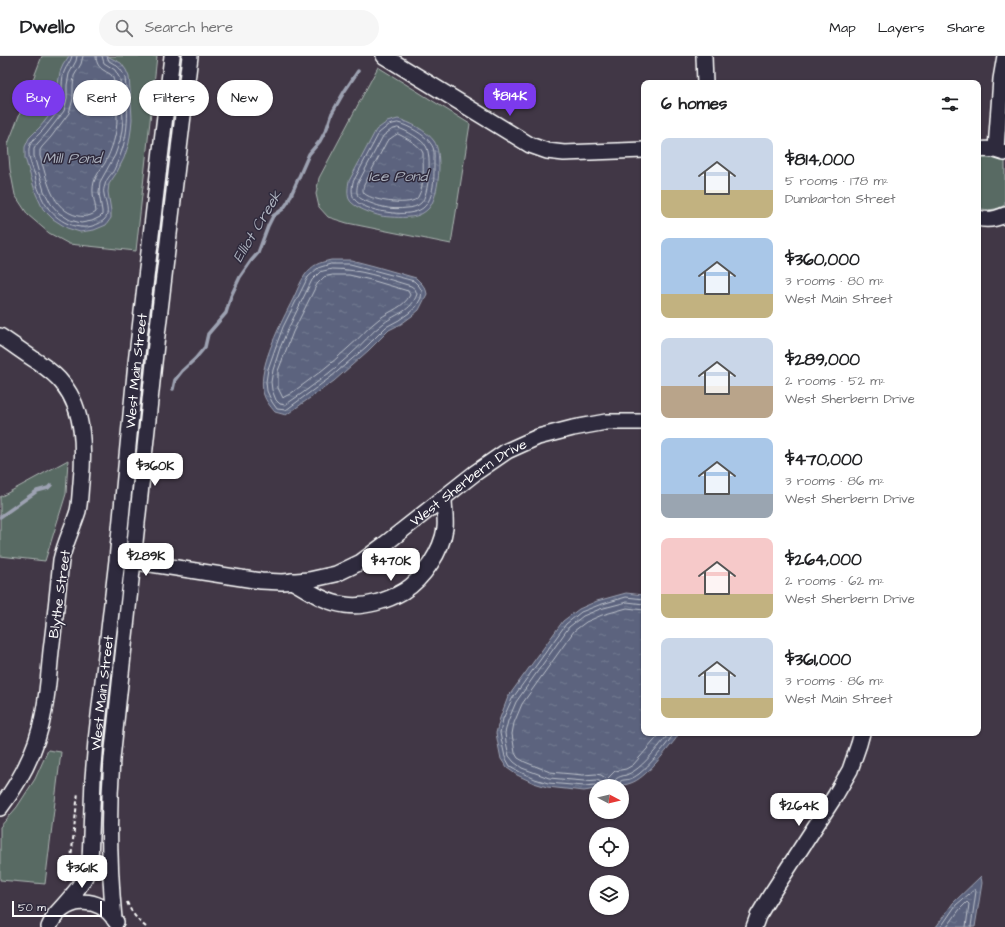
<!DOCTYPE html>
<html lang="en">
<head>
<meta charset="utf-8">
<style>
	:root { --surface:#fff; --page:#f6f6f6; --text:#202124; --muted:#757577; --line:#e0e0e0; --accent:#7c3aed }
	body { margin:0; font-family:"Architects Daughter",sans-serif; background:var(--page); color:var(--text); height:100vh; display:flex; flex-direction:column; font-size:15px; white-space:nowrap }
	* { box-sizing:border-box; margin:0 }
	p { font-size:13px; color:var(--muted) }
	.icon { flex:none; width:22px; height:22px; fill:none; stroke:currentColor; stroke-width:2; stroke-linecap:round; stroke-linejoin:round }
	.map { position:relative; flex:1; overflow:hidden }
	.panel { position:absolute; left:641px; top:24px; width:340px; height:656px; display:flex; flex-direction:column; background:var(--surface); border-radius:8px; box-shadow:0 1px 3px #0004 }
	.panel>* { flex:none }
	.top-card { position:absolute; left:12px; top:24px; width:380px; height:36px; display:flex; gap:8px }
	.needle { width:26px; rotate:97deg }
	.buttons { position:absolute; left:589px; top:723px; display:grid; gap:8px }
	.buttons a { display:grid; place-items:center; width:40px; height:40px; border-radius:50%; background:var(--surface); box-shadow:0 1px 3px #0004; font-size:20px }
	.scale { position:absolute; left:12px; bottom:10px; width:90px; box-sizing:border-box; padding-left:4px; border:2px solid #fff; border-top:0; font-size:11px; line-height:14px; white-space:nowrap; color:#fff; -webkit-text-stroke:3px #2f2a3d; paint-order:stroke }
	.price { position:absolute; translate:-50% -34px; padding:0 9px; border-radius:8px; background:#fff; color:#222; font-size:13px; line-height:26px; filter:drop-shadow(0 1px 2px #0008) }
	.price::after { content:''; position:absolute; left:50%; top:24px; width:12px; height:9px; margin-left:-6px; background:inherit; clip-path:polygon(0 0,100% 0,50% 100%) }
	.price.active { background:var(--accent); color:#fff }
	ul { padding:0; list-style:none }
	li { display:flex; align-items:center; gap:12px; height:100px; padding:0 20px }
	li span { display:grid; place-items:center; flex:none; width:112px; height:80px; border-radius:8px; color:#555 }
	li>.icon { margin-inline-start:auto }
	span .icon { width:48px; height:48px; fill:#fffc; stroke-width:1 }
	li b { font-size:17px }
	h2 { display:flex; justify-content:space-between; align-items:center; height:48px; padding:0 20px; font-size:17px }
	.chip { padding:0 14px; border-radius:18px; background:var(--surface); box-shadow:0 1px 3px #0004; font-size:14px; line-height:36px }
	.chip.active { background:var(--accent); color:#fff }
	header { display:flex; align-items:center; gap:24px; box-sizing:border-box; height:56px; padding:0 20px; background:var(--surface); border-bottom:1px solid var(--line) }
	header strong { font-size:19px }
	nav { display:flex; gap:22px; margin-inline-start:auto; font-size:14px }
	.search { width:280px; height:36px; background:var(--page); display:flex; align-items:center; gap:10px; box-sizing:border-box; padding:0 14px; border-radius:22px; color:var(--muted); font-size:15px }
	.map>svg:first-child { display:block }
	.green { fill:#596b64; stroke:#acb5b2 }
	.water { fill:url(#water-ripples); stroke:#9da2b2 }
	.lines { fill:none; stroke-linecap:round; stroke-linejoin:round }
	.shore { stroke:#bdc1cb; stroke-width:1 }
	.stream { stroke:#9da2b2; stroke-width:3.5 }
	.minor-casing { stroke:#fff; stroke-width:18 }
	.path { stroke:#fff; stroke-width:2; stroke-dasharray:4 3; stroke-linecap:butt }
	.minor { stroke:#2f2a3d; stroke-width:15 }
	.labels { text-anchor:middle; stroke-width:3; stroke-linejoin:round; paint-order:stroke }
	.street-label { font-size:14px; fill:#fff; stroke:#2f2a3d }
	.water-label { font-size:15px; font-style:italic; fill:#adb2be; stroke:#2f2a3d }
</style>
</head>
<body>
<header>
<strong>Dwello</strong>
<div class="search"><svg class="icon" aria-label="search" viewBox="0 0 24 24"><circle cx="10" cy="10" r="6"/><path d="M15 15l6 6"/></svg>Search here</div>
<nav><a>Map</a><a>Layers</a><a>Share</a></nav>
</header>
<div class="map">
<svg width="1005" height="871" viewBox="0 0 1005 871">
	<defs>
		<pattern id="water-ripples" width="26" height="14" patternUnits="userSpaceOnUse"><rect width="26" height="14" fill="#5b647e"/><path d="M2 4q2-2 4 0t4 0M15 11q2-2 4 0t4 0" fill="none" stroke="#747b91"/></pattern>
	</defs>
	<rect width="100%" height="100%" fill="#413746"/>
	<filter id="ink" filterUnits="userSpaceOnUse"><feTurbulence type="fractalNoise" baseFrequency=".025" numOctaves="2"/><feDisplacementMap in="SourceGraphic" scale="8" xChannelSelector="R" yChannelSelector="G"/><feConvolveMatrix kernelMatrix="1 2 1 2 8 2 1 2 1" color-interpolation-filters="sRGB"/></filter>
	<g filter="url(#ink)">
		<path class="green" d="M42 0H157L136 195 69 188 49 177 28 159 15 139 10 113 8 88Z
			M378 11 470 68 451 188 347 167 328 161 319 151 316 138 319 122Z
			M986 99 1003 103 1005 105V149C996 154 988 155 978 152V102Z
			M68 404 66 438 45 505 0 500V441Z
			M48 694 61 696 45 828 0 824V771L17 751 35 723Z"/>
		<path class="water" d="M69 0H107L121 7 126 14 129 21 131 45 132 63 131 74 129 87 124 102 117 116 109 128 108 136 111 155V162L106 169 94 174 80 176 67 172 53 163 43 153 36 138 25 102V91L29 82 40 71 56 51 58 41V28L60 16 63 9Z
			M398 63C410 66 427 75 434 85 443 97 439 143 428 153 423 158 416 161 409 161 402 162 387 161 381 160 373 158 352 151 349 143 347 138 348 130 349 125L376 74 387 66Z
			M331 204H351L374 210 416 222 422 228 426 234 427 238 419 254 412 260 401 268 389 274 369 294 334 325 317 337 286 359 275 356C270 350 264 343 263 335 258 310 282 265 293 243 297 235 300 226 305 219 313 208 319 207 331 204Z
			M626 537 644 539V677H679L675 684C665 696 646 722 631 727 621 731 606 730 596 730V733L584 735 547 731 534 727 517 719 507 712 501 703 498 688 496 677 500 662 508 641 563 565 579 553 597 545Z
			M981 820 982 827 975 871H936L953 847Z"/>
		<g class="lines">
			<path class="shore" d="M72 0C71 6 66 10 64 16 60 28 64 41 60 52 58 56 46 70 43 74 38 80 30 84 29 93 28 102 32 111 35 119 36 125 37 131 40 137 47 157 66 173 88 171 93 170 100 168 104 164 111 158 105 146 104 138 103 135 104 132 105 129 106 123 111 119 114 114 116 109 118 105 120 100 130 74 128 49 125 22 121 12 118 10 109 5L107 0
				M77 0 76 5 69 18 67 29V42L64 55 47 77 37 88 34 93V100L44 135 51 148 59 157 70 164 81 167 92 165 100 161 102 159V155L99 137 100 126 115 99 120 85 122 74 123 63 120 23 115 14 104 7 102 0
				M83 0 81 8 74 20 73 30V43L69 57 51 81 42 91 40 94V100C47 122 51 154 78 160 85 161 91 160 96 156 95 144 91 138 94 126 96 119 101 113 105 107 112 93 117 78 117 63 117 55 116 26 112 20 110 17 107 17 105 15 99 12 96 7 96 0
				M398 67C407 69 426 79 431 88 435 93 434 99 434 106 434 119 435 142 423 152 419 155 415 156 409 157 396 159 363 154 355 144 351 139 352 131 353 126L379 77 389 69Z
				M398 72C406 74 422 84 426 90 432 99 429 139 421 147 418 150 412 152 407 152 400 153 390 153 383 151 378 150 360 144 358 140 356 136 357 131 358 127L383 80 391 74Z
				M398 78C406 82 420 89 423 97 423 110 425 129 418 141 413 151 373 145 365 138 362 136 363 132 364 129L387 85 394 80Z
				M331 208H350L373 214 414 225 419 230 422 235 421 242 416 251 409 257 399 264 386 271 366 291 331 321 286 354 277 353 272 346 267 335 266 326 268 313 276 290 283 271 308 221 318 212Z
				M332 213C360 213 384 222 411 230L415 233 417 238C411 256 397 257 384 267 371 276 362 289 350 299 330 317 308 334 285 349L280 348 276 344 272 334 271 326 273 314 280 292 288 273 312 224 320 216Z
				M333 219H349L371 224 408 235 410 239C403 252 391 254 379 263 368 271 359 283 348 292 330 309 310 324 290 338L284 341 283 342 278 332V315L293 276 317 228 324 221Z
				M644 554 627 552 602 559 586 566 574 575 522 648 514 667 512 678 515 697 518 702 525 706 550 716 583 719 596 718 601 719 607 723 615 715 626 713 633 709 661 677
				M598 730 595 729 584 730 548 727 535 723 520 716 510 710 505 701 502 687 500 677 503 663 512 643 566 568 581 556 599 549 626 541 644 543
				M604 730 601 726 597 724 584 725 549 722 522 712 514 706 509 700 506 686 505 677 508 665 516 646 569 571 583 560 600 553 627 546 644 548
				M613 730C614 722 618 721 626 719 629 718 632 716 634 715 644 709 662 687 669 677
				M618 730C620 722 624 725 630 723 633 722 636 720 639 718 648 711 669 687 674 677
				M941 871 956 849 975 833 976 835 971 871
				M947 871 960 853 967 846 969 848 966 871"/>
			<path class="stream" d="M173 333 175 324 182 315 195 303 205 291 208 278 226 257 231 240 240 221 251 205 258 197 268 170 273 160 283 153 288 146 309 98 320 85 327 72 332 57 344 36 358 15
				M0 461 37 435 48 432 51 429"/>
			<defs>
				<g id="minor">
					<path d="M384 0 530 89 547 95 564 97 644 94"/>
					<path d="M704 0 705 27"/>
					<path d="M996 93 1001 23 1005 0"/>
					<path d="M978 94C988 92 995 93 1004 97"/>
					<path d="M978 162C988 165 996 163 1005 159"/>
					<path d="M0 280C12 288 23 296 35 304 45 311 56 318 63 328 85 355 84 395 81 427 80 436 80 446 78 455 73 471 65 487 61 504 58 534 55 564 51 595 49 615 48 635 44 655 38 691 22 723 0 752"/>
					<path id="s1" d="M124 505 151 508 261 525 282 526 309 524 336 518 361 506 385 488 475 417 507 395 538 381 573 372 606 366H644"/>
					<path d="M292 525C309 535 326 547 345 549 364 552 387 545 404 535 423 523 442 495 445 472 446 463 444 452 444 442"/>
					<path id="s2" d="M55 859C68 844 86 827 90 807L93 722 96 685 117 504 136 307 172 0"/>
					<path d="M114 863C109 810 108 756 112 703L156 288 190 0"/>
					<path d="M49 871C61 841 100 837 116 866"/>
					<path d="M754 871 758 860 770 840 835 740 850 714 859 688 862 677"/>
				</g>
			</defs>
			<use href="#minor" class="minor-casing"/>
			<path class="path" d="M65 825 70 813 78 736
				M127 846C131 856 137 864 146 871"/>
			<use href="#minor" class="minor"/>
		</g>
	</g>
	<g class="labels">
		<g class="street-label">
			<text dy="5" stroke="none"><textPath href="#s2" startOffset="558">West Main Street</textPath></text>
			<text dy="5" stroke="none"><textPath href="#s1" startOffset="376">West Sherbern Drive</textPath></text>
			<text transform="translate(59 538) rotate(-82)" y="5">Blythe Street</text>
			<text dy="5" stroke="none"><textPath href="#s2" startOffset="234">West Main Street</textPath></text>
		</g>
		<g class="water-label">
			<text x="72" y="107">Mill Pond</text>
			<text x="398" y="125">Ice Pond</text>
			<text transform="translate(257 170) rotate(-59)" y="5">Elliot Creek</text>
		</g>
	</g>
</svg>
<div class="buttons">
<a><svg class="needle" viewBox="-14 -14 28 28"><path d="M0-13l5 13h-10z" fill="#e53935"/><path d="M0 13l5-13h-10z" fill="#757577"/></svg></a>
<a><svg class="icon" aria-label="locate" viewBox="0 0 24 24"><circle cx="12" cy="12" r="6"/><path d="M12 2v4M12 18v4M2 12h4M18 12h4"/></svg></a>
<a><svg class="icon" aria-label="layers" viewBox="0 0 24 24"><path d="M12 4l9 5-9 5-9-5zM3 14l9 5 9-5"/></svg></a>
</div>
<div class="scale">50 m</div>
<b class="price active" style="left:510px;top:61px">$814K</b>
<b class="price" style="left:155px;top:431px">$360K</b>
<b class="price" style="left:146px;top:521px">$289K</b>
<b class="price" style="left:391px;top:526px">$470K</b>
<b class="price" style="left:799px;top:771px">$264K</b>
<b class="price" style="left:82px;top:833px">$361K</b>
<div class="top-card">
<a class="chip active">Buy</a>
<a class="chip">Rent</a>
<a class="chip">Filters</a>
<a class="chip">New</a>
</div>
<section class="panel">
<h2>6 homes<svg class="icon" aria-label="filters" viewBox="0 0 24 24"><path d="M4 7h16M4 17h16"/><circle cx="9" cy="7" r="2"/><circle cx="15" cy="17" r="2"/></svg></h2>
<ul>
<li><span style="background:linear-gradient(#c9d6e8 65%,#c2b280 0)"><svg class="icon" aria-label="home" viewBox="0 0 24 24"><path d="M3 11l9-7 9 7M6 9v11h12V9"/></svg></span><div><b>$814,000</b><p>5 rooms · 178 m²</p><p>Dumbarton Street</p></div></li>
<li><span style="background:linear-gradient(#a9c7e8 70%,#c2b280 0)"><svg class="icon" aria-label="home" viewBox="0 0 24 24"><path d="M3 11l9-7 9 7M6 9v11h12V9"/></svg></span><div><b>$360,000</b><p>3 rooms · 80 m²</p><p>West Main Street</p></div></li>
<li><span style="background:linear-gradient(#c9d6e8 60%,#b9a48a 0)"><svg class="icon" aria-label="home" viewBox="0 0 24 24"><path d="M3 11l9-7 9 7M6 9v11h12V9"/></svg></span><div><b>$289,000</b><p>2 rooms · 52 m²</p><p>West Sherbern Drive</p></div></li>
<li><span style="background:linear-gradient(#a9c7e8 70%,#9aa5b1 0)"><svg class="icon" aria-label="home" viewBox="0 0 24 24"><path d="M3 11l9-7 9 7M6 9v11h12V9"/></svg></span><div><b>$470,000</b><p>3 rooms · 86 m²</p><p>West Sherbern Drive</p></div></li>
<li><span style="background:linear-gradient(#f6c9c9 70%,#c2b280 0)"><svg class="icon" aria-label="home" viewBox="0 0 24 24"><path d="M3 11l9-7 9 7M6 9v11h12V9"/></svg></span><div><b>$264,000</b><p>2 rooms · 62 m²</p><p>West Sherbern Drive</p></div></li>
<li><span style="background:linear-gradient(#c9d6e8 75%,#c2b280 0)"><svg class="icon" aria-label="home" viewBox="0 0 24 24"><path d="M3 11l9-7 9 7M6 9v11h12V9"/></svg></span><div><b>$361,000</b><p>3 rooms · 86 m²</p><p>West Main Street</p></div></li>
</ul>
</section>
</div>
</body>
</html>
